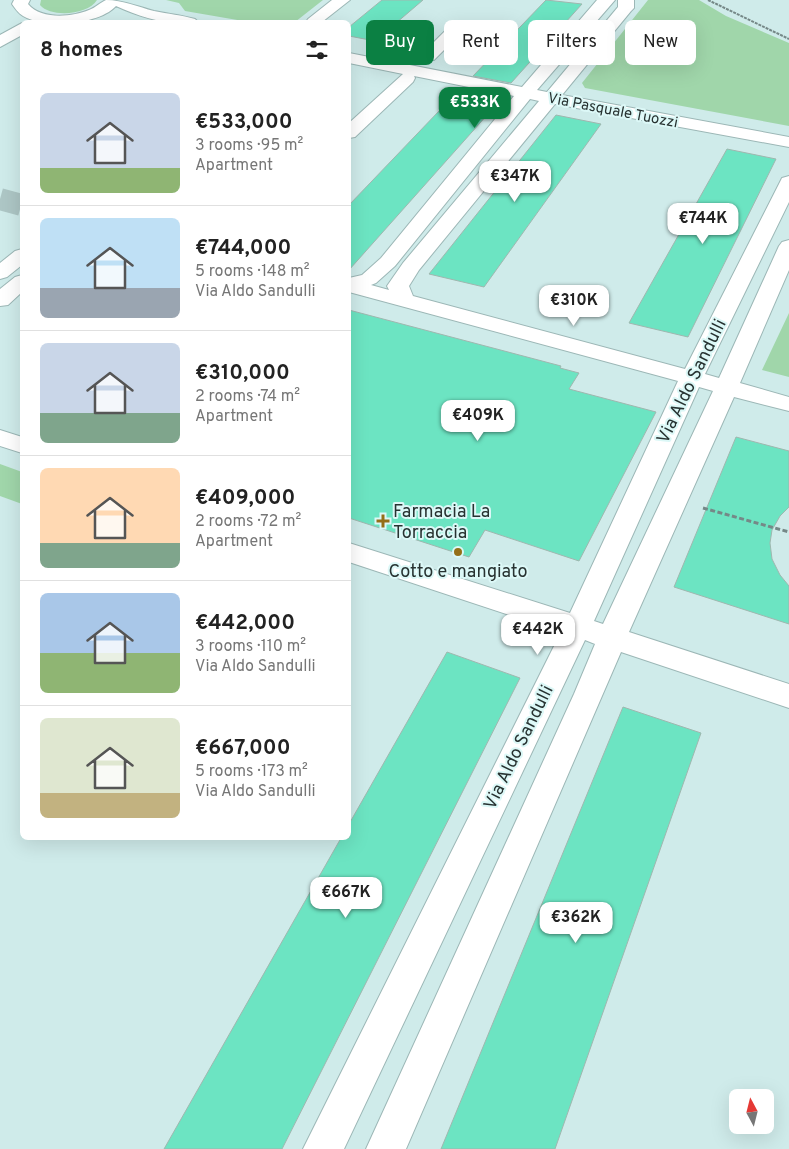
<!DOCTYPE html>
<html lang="en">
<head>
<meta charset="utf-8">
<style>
	:root { --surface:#fff; --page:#f6f6f6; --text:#222; --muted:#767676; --line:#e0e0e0; --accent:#0b8043 }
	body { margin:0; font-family:Overpass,sans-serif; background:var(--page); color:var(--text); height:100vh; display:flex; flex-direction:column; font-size:19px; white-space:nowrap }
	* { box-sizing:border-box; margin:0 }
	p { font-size:16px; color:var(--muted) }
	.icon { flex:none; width:28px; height:28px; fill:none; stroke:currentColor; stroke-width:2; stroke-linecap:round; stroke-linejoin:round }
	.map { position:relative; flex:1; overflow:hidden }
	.side { position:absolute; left:20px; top:20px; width:331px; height:820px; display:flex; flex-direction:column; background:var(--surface); border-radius:8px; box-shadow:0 5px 20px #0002 }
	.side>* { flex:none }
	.banner { position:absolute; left:366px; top:20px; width:348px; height:45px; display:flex; gap:10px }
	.needle { width:32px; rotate:353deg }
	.fabs { position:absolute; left:729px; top:1089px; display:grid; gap:10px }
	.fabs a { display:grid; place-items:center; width:45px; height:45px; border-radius:8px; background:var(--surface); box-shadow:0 5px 20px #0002; font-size:25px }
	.price { position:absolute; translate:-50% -42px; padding:0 11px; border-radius:10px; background:#fff; color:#222; font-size:16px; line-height:32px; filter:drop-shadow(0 1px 2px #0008) }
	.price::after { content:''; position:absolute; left:50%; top:30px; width:15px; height:11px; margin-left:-8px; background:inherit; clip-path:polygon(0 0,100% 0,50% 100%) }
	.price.on { background:var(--accent); color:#fff }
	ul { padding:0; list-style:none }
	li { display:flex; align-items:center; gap:15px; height:125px; padding:0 20px }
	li+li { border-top:1px solid var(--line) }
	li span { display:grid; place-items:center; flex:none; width:140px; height:100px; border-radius:8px; color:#555 }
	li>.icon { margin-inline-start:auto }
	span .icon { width:60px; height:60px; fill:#fffc; stroke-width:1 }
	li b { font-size:21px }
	h2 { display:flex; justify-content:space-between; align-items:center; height:60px; padding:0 20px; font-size:21px }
	.pill { padding:0 18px; border-radius:8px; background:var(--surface); box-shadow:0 5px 20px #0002; font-size:18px; line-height:45px }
	.pill.on { background:var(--accent); color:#fff }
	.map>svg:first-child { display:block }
	.green { fill:#a0d6aa }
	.building { fill:#6ce4c2; stroke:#9fb7af }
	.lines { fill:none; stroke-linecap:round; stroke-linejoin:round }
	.street-tunnel { stroke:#adc6c5; stroke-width:22; stroke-dasharray:22 11; stroke-linecap:butt }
	.street-casing { stroke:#9cb7b6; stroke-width:2 }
	.path-far1 { stroke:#758887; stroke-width:2; stroke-dasharray:3 1; stroke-linecap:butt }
	.path { stroke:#758887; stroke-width:3; stroke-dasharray:5 2.5; stroke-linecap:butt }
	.street { fill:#fff; fill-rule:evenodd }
	.poi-dot { fill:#946f18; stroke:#dcf8f7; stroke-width:2 }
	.labels { text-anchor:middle; stroke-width:4; stroke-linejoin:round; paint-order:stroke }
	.far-street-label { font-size:15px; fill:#273231; stroke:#dcf8f7 }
	.street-label { font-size:18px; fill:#273231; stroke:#dcf8f7 }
	.poi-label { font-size:18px; fill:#273231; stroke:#dcf8f7; text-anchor:start }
</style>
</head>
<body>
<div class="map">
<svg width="789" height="1149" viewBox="0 0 789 1149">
	<rect width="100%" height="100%" fill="#cfebea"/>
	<path class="green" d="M41 0H97C88 15 51 18 40 5Z
		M166 0H323L295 22H249L185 11 179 3Z
		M648 0H699L726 16 789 43V126L585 88 582 83Z
		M789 313V377L762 370Z
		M0 464 22 472V504L0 496Z"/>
	<path class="building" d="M382 0H423L375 41 349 36V27Z
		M546 0 582 4 511 83 473 76Z
		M462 87 500 95 492 104 496 105 349 270V205Z
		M556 115 601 124 484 287 429 274Z
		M727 149 776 159 688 337 629 323Z
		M349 310 561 366 560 368 579 373 569 389 656 412 579 561 485 530 469 557 349 518Z
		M736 437 789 451V507L780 516 772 530 770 543 772 559 780 575 789 586V624L674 587Z
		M447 652 520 678 282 1149H164L341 838H349V824Z
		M623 707 701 733 555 1149H441Z"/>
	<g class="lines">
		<path class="street-tunnel" d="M0 199 22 205"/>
		<defs>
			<path id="street" d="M14 0H30L28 4C41 20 72 17 89 10 95 8 101 2 106 0 123 0 138 7 154 11 168 14 182 15 195 19L198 22C169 26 142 18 116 6 99 25 44 29 23 16 18 13 15 8 12 4Z
				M332 0H350L322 22H306L308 19Z
				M597 0H615L537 90 547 92 618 7V0H634V8L631 11 562 95 789 137V147L555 104 419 270 409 286 413 296 685 369 780 182 782 178 789 176V202L705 374 719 378 779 246 782 242 789 240V270L740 383 789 397V411L734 397 629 632 789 684V708L621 652 406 1149H366L574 694 595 644 585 640 344 1149H303L561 632 349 562V543L570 613 678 381 349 292V278L362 275 381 258 514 96 414 76 415 78 413 82 355 137 349 138V123L403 74 349 63V53L522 87ZM530 99 539 101 403 263 387 286 389 290 371 285 376 283 395 266ZM699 387 713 391 603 624 594 621Z
				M22 23V35L0 47V35Z
				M456 24 462 26 464 29 462 32 434 60H422L420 57 422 54 450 26Z
				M22 249V265L7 277 0 279V263L15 251Z
				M22 275V292L8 305 0 306V289L15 277Z
				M0 430 22 437V453L0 446Z"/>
		</defs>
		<use href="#street" class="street-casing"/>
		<path class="path-far1" d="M708 0 789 39"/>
		<path class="path" d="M703 508 789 532"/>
		<use href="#street" class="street"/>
	</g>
	<g class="poi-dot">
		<path d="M380.5 513.5h5v5h5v5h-5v5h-5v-5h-5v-5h5z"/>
		<circle cx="458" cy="552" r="5"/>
	</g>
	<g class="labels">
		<g class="far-street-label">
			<text transform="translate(613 110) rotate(11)" y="5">Via Pasquale Tuozzi</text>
		</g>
		<g class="street-label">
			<text transform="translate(691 381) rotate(-64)" y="6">Via Aldo Sandulli</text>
			<text transform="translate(518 747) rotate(-64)" y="6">Via Aldo Sandulli</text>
		</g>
		<g class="poi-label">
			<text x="393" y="517">Farmacia La<tspan x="393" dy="21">Torraccia</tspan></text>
			<text x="458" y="577" text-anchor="middle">Cotto e mangiato</text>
		</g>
	</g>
</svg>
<div class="fabs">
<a><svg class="needle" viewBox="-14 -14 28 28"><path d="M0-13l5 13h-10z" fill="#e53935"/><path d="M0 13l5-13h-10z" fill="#767676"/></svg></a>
</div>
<b class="price on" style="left:475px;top:129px">€533K</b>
<b class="price" style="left:515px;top:203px">€347K</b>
<b class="price" style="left:703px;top:245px">€744K</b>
<b class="price" style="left:574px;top:327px">€310K</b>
<b class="price" style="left:478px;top:442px">€409K</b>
<b class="price" style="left:538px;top:656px">€442K</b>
<b class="price" style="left:346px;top:919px">€667K</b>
<b class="price" style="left:576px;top:944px">€362K</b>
<div class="banner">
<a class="pill on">Buy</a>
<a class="pill">Rent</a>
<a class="pill">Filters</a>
<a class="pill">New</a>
</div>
<section class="side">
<h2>8 homes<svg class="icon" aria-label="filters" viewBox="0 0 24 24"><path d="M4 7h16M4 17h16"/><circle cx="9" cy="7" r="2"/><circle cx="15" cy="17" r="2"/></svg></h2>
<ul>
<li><span style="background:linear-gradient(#c9d6e8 75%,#8fb573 0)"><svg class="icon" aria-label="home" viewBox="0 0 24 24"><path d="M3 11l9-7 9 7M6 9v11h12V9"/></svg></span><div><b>€533,000</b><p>3 rooms · 95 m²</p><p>Apartment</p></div></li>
<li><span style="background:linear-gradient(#bfe0f5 70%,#9aa5b1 0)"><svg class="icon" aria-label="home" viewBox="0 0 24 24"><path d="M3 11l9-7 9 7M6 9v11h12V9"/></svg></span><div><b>€744,000</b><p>5 rooms · 148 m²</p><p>Via Aldo Sandulli</p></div></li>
<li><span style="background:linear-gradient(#c9d6e8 70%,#7fa58c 0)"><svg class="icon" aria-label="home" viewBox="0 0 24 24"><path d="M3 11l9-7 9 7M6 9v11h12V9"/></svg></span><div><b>€310,000</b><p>2 rooms · 74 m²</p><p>Apartment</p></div></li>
<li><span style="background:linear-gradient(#ffd9b3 75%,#7fa58c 0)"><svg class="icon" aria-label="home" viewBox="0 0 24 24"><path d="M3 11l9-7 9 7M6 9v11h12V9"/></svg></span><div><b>€409,000</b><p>2 rooms · 72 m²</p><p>Apartment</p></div></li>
<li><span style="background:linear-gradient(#a9c7e8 60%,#8fb573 0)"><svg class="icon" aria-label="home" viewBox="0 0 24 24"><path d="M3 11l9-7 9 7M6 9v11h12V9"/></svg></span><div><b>€442,000</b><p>3 rooms · 110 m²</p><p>Via Aldo Sandulli</p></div></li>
<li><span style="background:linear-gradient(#dfe7d0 75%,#c2b280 0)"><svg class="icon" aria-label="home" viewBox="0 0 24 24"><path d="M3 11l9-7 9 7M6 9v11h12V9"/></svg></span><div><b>€667,000</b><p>5 rooms · 173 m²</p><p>Via Aldo Sandulli</p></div></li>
</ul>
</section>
</div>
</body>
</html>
